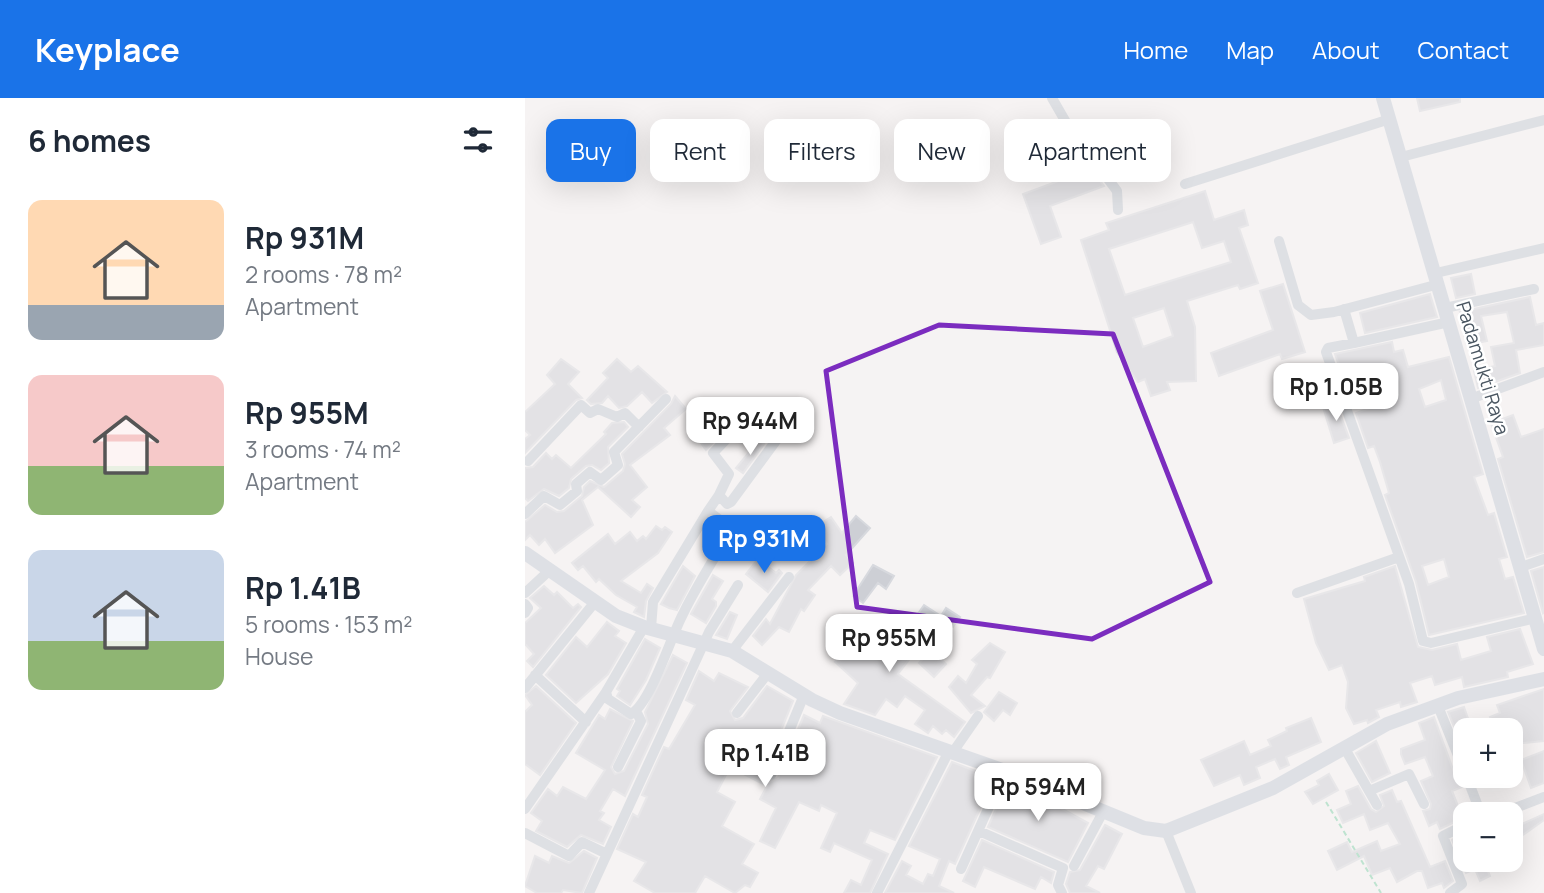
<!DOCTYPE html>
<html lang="en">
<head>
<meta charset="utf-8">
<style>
	:root { --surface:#fff; --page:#f6f6f7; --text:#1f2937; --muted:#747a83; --accent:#1a73e8 }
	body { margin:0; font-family:Manrope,sans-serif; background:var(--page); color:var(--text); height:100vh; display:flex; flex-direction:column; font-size:26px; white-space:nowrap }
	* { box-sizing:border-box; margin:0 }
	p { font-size:23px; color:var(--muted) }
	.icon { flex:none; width:38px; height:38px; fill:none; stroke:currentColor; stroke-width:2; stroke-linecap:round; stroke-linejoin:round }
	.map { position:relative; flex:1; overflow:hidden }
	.sheet { display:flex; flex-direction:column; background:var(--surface); width:525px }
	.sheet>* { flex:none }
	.top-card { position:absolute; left:21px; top:21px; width:665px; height:63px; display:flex; gap:14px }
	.buttons { position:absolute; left:928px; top:620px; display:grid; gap:14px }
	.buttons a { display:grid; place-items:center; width:70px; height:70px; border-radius:14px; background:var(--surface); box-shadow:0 7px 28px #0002; font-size:35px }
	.price { position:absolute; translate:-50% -60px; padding:0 16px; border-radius:14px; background:#fff; color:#222; font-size:23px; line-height:46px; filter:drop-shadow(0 2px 4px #0008) }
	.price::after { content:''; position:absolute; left:50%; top:42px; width:21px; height:16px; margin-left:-10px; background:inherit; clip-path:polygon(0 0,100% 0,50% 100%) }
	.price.current { background:var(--accent); color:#fff }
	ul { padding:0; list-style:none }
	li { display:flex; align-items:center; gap:21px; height:175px; padding:0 28px }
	li span { display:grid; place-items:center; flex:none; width:196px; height:140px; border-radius:14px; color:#555 }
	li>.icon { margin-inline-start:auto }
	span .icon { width:84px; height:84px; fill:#fffc; stroke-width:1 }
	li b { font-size:30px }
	h2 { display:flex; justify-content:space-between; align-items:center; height:84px; padding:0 28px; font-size:30px }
	.chip { padding:0 24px; border-radius:14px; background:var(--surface); box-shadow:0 7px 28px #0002; font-size:24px; line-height:63px }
	.chip.current { background:var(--accent); color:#fff }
	header { display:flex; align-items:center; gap:42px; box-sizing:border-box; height:98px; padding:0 35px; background:var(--accent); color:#fff }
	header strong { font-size:33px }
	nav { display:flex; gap:38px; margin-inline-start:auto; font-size:24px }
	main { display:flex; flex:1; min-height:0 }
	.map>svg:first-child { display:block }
	.building { fill:#cdcfd5; stroke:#d7d9de; stroke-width:2; fill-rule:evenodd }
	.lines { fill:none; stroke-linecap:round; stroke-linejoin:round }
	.path { stroke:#7ad0a6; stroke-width:2; stroke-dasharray:5 3.5; stroke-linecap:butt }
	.street { stroke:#c1cad2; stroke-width:10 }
	.secondary { stroke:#c1cbd6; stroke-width:14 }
	.marked { fill:none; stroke:#7b2cbf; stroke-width:5; stroke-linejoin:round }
	.labels { text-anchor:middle; stroke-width:5; stroke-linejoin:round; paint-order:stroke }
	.street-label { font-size:19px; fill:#4a5661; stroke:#fff }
</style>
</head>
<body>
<header>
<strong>Keyplace</strong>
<nav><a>Home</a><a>Map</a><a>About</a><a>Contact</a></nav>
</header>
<main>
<section class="sheet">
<h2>6 homes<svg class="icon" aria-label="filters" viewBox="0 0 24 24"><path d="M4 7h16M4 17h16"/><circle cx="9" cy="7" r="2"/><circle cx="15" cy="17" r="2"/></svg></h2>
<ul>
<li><span style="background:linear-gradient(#ffd9b3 75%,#9aa5b1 0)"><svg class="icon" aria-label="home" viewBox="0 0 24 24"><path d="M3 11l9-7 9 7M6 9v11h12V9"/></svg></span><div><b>Rp 931M</b><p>2 rooms · 78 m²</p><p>Apartment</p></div></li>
<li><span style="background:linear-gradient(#f6c9c9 65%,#8fb573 0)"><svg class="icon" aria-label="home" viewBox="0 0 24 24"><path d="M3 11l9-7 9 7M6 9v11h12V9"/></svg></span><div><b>Rp 955M</b><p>3 rooms · 74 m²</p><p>Apartment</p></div></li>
<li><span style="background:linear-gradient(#c9d6e8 65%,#8fb573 0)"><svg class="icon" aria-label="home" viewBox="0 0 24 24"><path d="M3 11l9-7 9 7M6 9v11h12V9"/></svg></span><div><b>Rp 1.41B</b><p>5 rooms · 153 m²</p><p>House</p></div></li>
</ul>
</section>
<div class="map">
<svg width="1019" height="795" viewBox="0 0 1019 795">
	<rect width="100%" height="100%" fill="#f5f3f3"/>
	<path class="building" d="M892 0H935V4L895 13Z
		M566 71 579 88 525 108 536 139 516 146 498 96Z
		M680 93 689 122 719 112 723 127 714 130 733 185 715 191 713 187 662 203 670 229 671 283 642 284 645 292 626 298 620 281 613 284 592 254 556 142 584 132 581 125ZM668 124 677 150 699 143 706 164 600 197 584 151ZM639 210 648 238 618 249 608 220Z
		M946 176 950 196 931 200 926 180Z
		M758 186 780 254 757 261 755 256 694 278 686 255 748 232 735 193Z
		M905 196 912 219 840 235 835 215Z
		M1005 199 1011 227 1019 225V247L991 252 995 275 953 290 949 273 970 268 966 249 989 245 982 214 956 218 962 243 942 247 939 236H943L935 214Z
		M867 244 869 254 878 252 883 269 924 259 958 376 949 379 963 417 969 415 982 459 974 461 980 481 988 479 999 515 904 537 891 484 860 397 864 395 855 364 849 348 843 350 831 315 847 309 838 284 821 287 810 256ZM916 282 921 302 900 309 894 291ZM919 461 924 479 903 487 897 468Z
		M36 261 54 274 43 286 57 300 51 302 0 355V341L5 337 0 332V314L30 286 22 277Z
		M92 261 106 274 113 268 142 294 127 305 117 294 102 308 94 310 83 298 77 305 66 306 62 302 83 280 78 275Z
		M150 298 161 311 139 330 145 337 105 367 122 389 107 402 115 409 106 419 73 389 57 402 68 427 30 455 20 441 14 447 5 437 0 442V424L20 407 32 414 39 413 57 398 59 389 65 383 79 389 98 373 100 366 97 356 146 306Z
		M811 305 824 340 809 345 798 309Z
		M988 317 996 339 1019 331V454L1002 459 973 361 978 359 966 325Z
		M99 324 103 329 83 349 84 365 76 372 67 367 61 368 46 381 44 390 34 398 19 391 3 403 0 400V370L8 369 21 355 27 361 31 357 46 370 81 336 79 334 87 325Z
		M193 324 200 332 181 352 173 341Z
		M234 342 239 346 218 375 211 370Z
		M331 418 345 430 321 457 328 465 315 477 306 468 283 492 290 497 279 513 276 511 264 534 254 529 237 547 228 538 241 521 245 526 271 477 302 446 290 429 306 419 317 435Z
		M131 428 137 432 140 429 147 434 133 455 96 483 116 495 122 486 128 490 121 503 119 519 109 514 112 509 91 497 74 481 71 484 58 468 53 472 47 465 83 436 90 446 105 434 112 443 118 438 121 441Z
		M233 461 251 475 254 472 257 475 243 494 221 476Z
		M348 467 369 478 361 491 353 485 338 505 328 498Z
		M158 468 170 478 152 512 144 510 136 506Z
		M870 468 893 549 907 552 932 546 936 562 966 553 962 539 995 531 1008 566 982 574 983 579 939 589 937 579 910 587 907 578 885 585 892 604 876 609 875 604 851 612 854 619 843 625 842 622 829 626 821 610 823 584 817 567 804 572 791 545 779 501 840 483 839 479Z
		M1019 469V514L1018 515 1006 473Z
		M188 477 198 483 187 501 191 504V508L181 525 166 516Z
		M19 488 29 497 32 494 48 510 53 506 56 509 8 569 2 563 9 556 0 546V525L16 510 5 500Z
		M399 507 416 518 421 510 435 519 428 529 423 526 416 537 390 520Z
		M205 514 212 517 202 541 191 537Z
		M364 514 392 540 385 550 390 554 373 576 440 624 429 639 421 632 417 636 408 628 403 635 390 626 400 612 380 598 372 609 361 601 350 617 319 606 333 585 310 564 346 517 358 526Z
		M82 524 94 533 90 538 101 545 83 576 51 605 21 577 51 539 62 549Z
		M120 541 135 550 121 582 105 607 92 598 95 593 92 591Z
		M465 545 480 554 465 580 462 579 446 597 460 608 446 615 424 589 433 578 441 585 452 566 447 562Z
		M406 552 421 566 409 579 394 565Z
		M148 557 162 565 100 698 88 691 75 713 79 715 74 722 86 729 78 746 56 737 42 749 11 733 17 723 6 715 23 691 32 698 38 689 61 701 80 672 51 655 74 617 80 621 85 611 108 623 86 669 90 676 99 673 123 626 120 614Z
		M174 573 189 583 194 575 223 589 205 613 210 622 218 620 242 588 268 603 239 674 244 684 253 680 279 617 295 625 298 618 412 659 370 742 345 732 339 745 363 756 345 795H319L326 782 336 787 347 762 309 745 305 754 296 750 312 715 296 707 294 713 274 704 250 750 235 743 251 710 235 701 242 688 205 669 192 694 210 704 197 728 229 746 217 766 233 775 225 789 220 787 210 795 180 778 170 795H130L109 783 121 764 92 751 108 716 113 719 122 699 117 697 139 649 144 651 170 607 161 602Z
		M11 588 51 625 15 677 0 666V614L7 607 0 597Z
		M1019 591V643L988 646 986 632H970L965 619 975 615 972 607Z
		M474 594 492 605 485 617 478 612 469 623 459 614Z
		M939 609 947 632H940V639L934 641 923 614Z
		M909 619 930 677H933L937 689 927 693 938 720 915 731 912 724 904 728 898 713 905 711 906 706 896 683 908 678 900 659 880 666 876 656V651L900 642 894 625Z
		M786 620 796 644 761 659 764 667 755 671 750 661 731 669 735 680 719 687 715 677 689 688 676 662 719 643 725 657 746 648 743 642 762 633 761 630Z
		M851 643 865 675 847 684 831 655Z
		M1019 653V685L1006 690 996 662Z
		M427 664 469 680 430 766 424 763 414 788 429 795H360L377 763 386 768 381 777 398 786 403 776 408 778 415 761 384 748Z
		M804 676 813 692 788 706 780 694 794 687 792 683Z
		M482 686 532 705 530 707 563 725 543 764 463 729Z
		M833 688 846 711 851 714 859 708 855 697 867 692 872 704 876 703 905 769 920 763 928 783 919 790 917 785 903 790 897 773H892L872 784 865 770 847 777 839 758 812 772 803 753 822 744 827 754 852 743 856 753 875 746 863 725 845 732 839 716 818 725 812 712 826 706 821 693Z
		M1019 716V722L995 739 988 730Z
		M580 727 597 736 579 771 573 768 561 788 575 795H545L541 786 545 774 555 772Z
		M940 735V761H958L965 778 955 783 950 771 941 775 927 742Z
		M457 742 529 774 526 785 516 779 510 791 459 769 450 789 438 783Z
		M59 753 72 760 57 795 38 792 36 795H12L0 788 10 758 24 765 27 758 44 765Z"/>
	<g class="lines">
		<path class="path" d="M801 704 856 795"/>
		<path class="street" d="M527 0 542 26 592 93 593 112
			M876 59 1019 22
			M660 86 865 21
			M754 143 773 207 786 217 809 214 914 186
			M911 175 1019 150
			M920 210 1009 191
			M819 211 829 245 924 224
			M829 245 803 250 801 254 884 486 898 543 906 545 1011 520
			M948 300 1019 274
			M3 363 56 307 65 315 73 311 92 319 100 315 114 329
			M194 397 204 376 188 355 214 328
			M0 416 19 398 35 407 52 393 51 386 65 374 76 382 93 367 89 354 141 301
			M996 469 1019 461
			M0 495 26 471
			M772 495 874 459
			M0 506 3 510 0 515
			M119 529 81 594 83 601 106 616C126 605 146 538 158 516 172 487 190 459 207 431L183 413 194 397 202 406 206 404 253 340
			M126 530 128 504 183 413
			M207 553 264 479
			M10 577 61 624
			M0 590 70 504
			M913 608 940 675
			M212 615 243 575
			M819 649 844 693 884 676 899 706
			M428 654 453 618
			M93 669 116 623 111 613
			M246 677 279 597
			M941 677 956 716
			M844 693 852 707
			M0 711 81 594
			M974 716 1019 699
			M454 733 538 770 533 787 537 795
			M641 733 666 795
			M0 735 44 758 57 744 82 756
			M549 768 578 714
			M436 771 480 673
			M64 795 184 534 213 487
			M352 795 424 653
			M925 795 937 786 918 738 940 727"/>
		<path class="secondary" d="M858 0 1019 551
			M0 455 91 518 119 529 207 553 287 602 315 615 480 673 619 730 641 733 748 690 862 626 933 600 1019 581"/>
	</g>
	<path d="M0 0H1019V795H0ZM414 227 588 236 685 484 567 541 332 509 301 273Z" fill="#f5f3f3" fill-opacity=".55" fill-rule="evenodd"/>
	<path class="marked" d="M414 227 588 236 685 484 567 541 332 509 301 273Z"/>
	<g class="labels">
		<g class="street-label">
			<text transform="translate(958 270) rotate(73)" y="7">Padamukti Raya</text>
		</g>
	</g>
</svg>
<div class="buttons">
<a>+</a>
<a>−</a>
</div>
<b class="price" style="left:811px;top:325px">Rp 1.05B</b>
<b class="price" style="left:225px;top:359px">Rp 944M</b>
<b class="price current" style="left:239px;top:477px">Rp 931M</b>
<b class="price" style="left:364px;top:576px">Rp 955M</b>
<b class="price" style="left:240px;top:691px">Rp 1.41B</b>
<b class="price" style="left:513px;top:725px">Rp 594M</b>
<div class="top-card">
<a class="chip current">Buy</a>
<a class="chip">Rent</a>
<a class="chip">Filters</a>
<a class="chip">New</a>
<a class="chip">Apartment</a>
</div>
</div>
</main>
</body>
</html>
